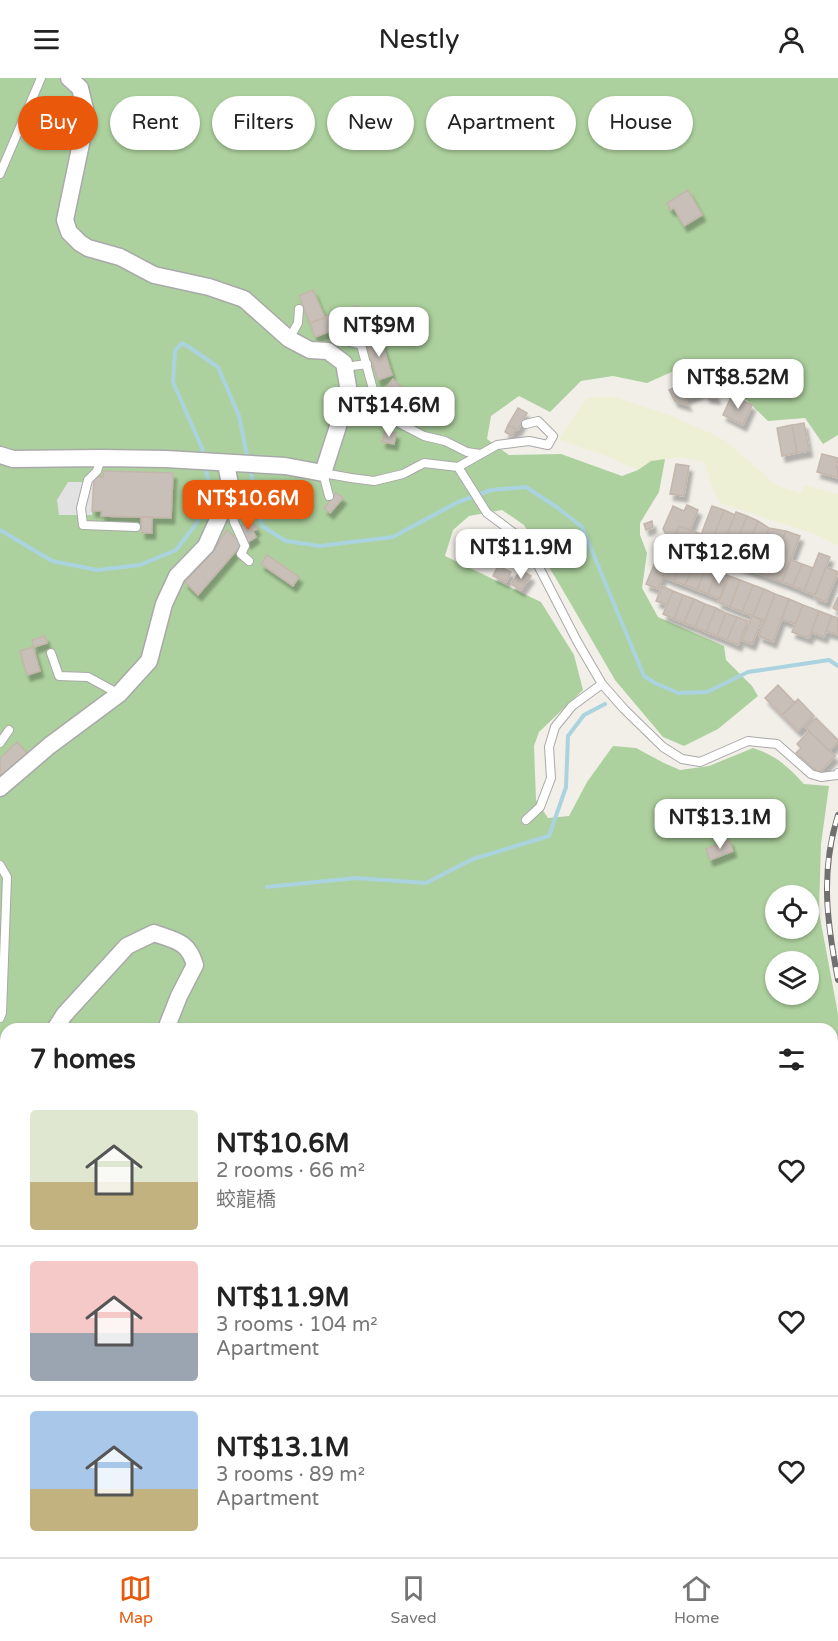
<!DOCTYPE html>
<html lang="en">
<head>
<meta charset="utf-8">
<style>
	:root { --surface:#fff; --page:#f6f6f6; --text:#222; --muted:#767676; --line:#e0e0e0; --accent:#ea580c }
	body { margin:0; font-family:"Varela Round","Noto Sans TC",sans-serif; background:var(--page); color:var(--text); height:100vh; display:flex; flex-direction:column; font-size:22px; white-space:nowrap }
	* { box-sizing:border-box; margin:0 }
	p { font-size:20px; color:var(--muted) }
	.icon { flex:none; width:33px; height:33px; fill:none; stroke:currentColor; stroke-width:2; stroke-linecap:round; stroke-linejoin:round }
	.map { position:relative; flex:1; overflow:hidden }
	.details { position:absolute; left:0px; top:945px; width:838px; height:534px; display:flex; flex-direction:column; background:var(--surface); border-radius:18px 18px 0 0; box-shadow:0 2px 4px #0004 }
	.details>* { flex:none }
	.top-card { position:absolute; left:18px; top:18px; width:802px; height:54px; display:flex; gap:12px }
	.controls { position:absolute; left:765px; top:807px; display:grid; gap:12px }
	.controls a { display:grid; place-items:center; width:54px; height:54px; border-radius:50%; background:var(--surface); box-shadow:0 2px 4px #0004; font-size:30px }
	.price { position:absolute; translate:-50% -51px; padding:0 14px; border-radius:12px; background:#fff; color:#222; font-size:20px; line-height:39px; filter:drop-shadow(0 2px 3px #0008) }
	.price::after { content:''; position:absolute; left:50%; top:36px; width:18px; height:14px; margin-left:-9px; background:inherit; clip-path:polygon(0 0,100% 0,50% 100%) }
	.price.selected { background:var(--accent); color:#fff }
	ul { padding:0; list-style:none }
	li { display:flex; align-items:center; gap:18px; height:150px; padding:0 30px }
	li+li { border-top:2px solid var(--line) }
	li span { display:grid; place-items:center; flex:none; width:168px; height:120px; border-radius:6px; color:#555 }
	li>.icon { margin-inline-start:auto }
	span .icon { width:72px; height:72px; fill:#fffc; stroke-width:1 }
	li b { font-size:26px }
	h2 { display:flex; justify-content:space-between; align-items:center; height:72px; padding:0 30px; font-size:26px }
	.pill { padding:0 21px; border-radius:27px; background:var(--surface); box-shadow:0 2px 4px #0004; font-size:21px; line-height:54px }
	.pill.selected { background:var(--accent); color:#fff }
	header { display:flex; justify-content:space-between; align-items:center; height:78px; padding:0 30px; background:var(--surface); font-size:27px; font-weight:600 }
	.dock { display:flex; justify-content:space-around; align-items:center; height:84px; border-top:2px solid var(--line); background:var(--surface); font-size:16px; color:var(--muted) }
	.dock a { display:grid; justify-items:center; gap:3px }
	.dock .selected { color:var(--accent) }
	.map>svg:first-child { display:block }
	.farmland { fill:#eef0d5 }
	.forest { fill:#add19e; fill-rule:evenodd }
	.cemetery { fill:#aacbaf }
	.parking { fill:#e2e2e2 }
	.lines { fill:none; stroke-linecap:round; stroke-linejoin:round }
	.stream { stroke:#aad3df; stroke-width:4 }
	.building { fill:#c7bfb8; stroke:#c4b6ab; stroke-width:1.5; filter:url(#shadow) }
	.lane-casing { stroke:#a9a9a9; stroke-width:10 }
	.street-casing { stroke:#a9a9a9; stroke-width:19 }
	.lane { stroke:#fff; stroke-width:8 }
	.street { stroke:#fff; stroke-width:16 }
	.rail-casing { stroke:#707070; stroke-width:6 }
	.rail { stroke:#fff; stroke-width:4; stroke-dasharray:11; stroke-linecap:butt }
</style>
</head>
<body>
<header><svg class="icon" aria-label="menu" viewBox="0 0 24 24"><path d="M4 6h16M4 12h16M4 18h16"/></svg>Nestly<svg class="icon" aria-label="person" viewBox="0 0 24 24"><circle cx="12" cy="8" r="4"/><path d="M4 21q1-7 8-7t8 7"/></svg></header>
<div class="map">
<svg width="838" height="1479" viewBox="0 0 838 1479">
	<defs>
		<filter id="shadow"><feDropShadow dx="3.5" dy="6" stdDeviation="1.5" flood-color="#0004"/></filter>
	</defs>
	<rect width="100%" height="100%" fill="#f2efe9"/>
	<path class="farmland" d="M593 319H615L672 338 704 352 726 363 776 407 801 415 804 407 838 416V467L812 455 720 425 711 407 705 384 679 379 651 383 638 392 606 378 558 362 587 320Z"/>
	<path class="forest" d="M0 0H838V357L823 366 805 340 768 343 735 311 706 288H685L647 305 613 298 581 303 550 334 519 318 491 338 487 361 509 377 561 376 622 398 638 392 651 383 665 381 659 414 640 445V457L647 475 642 510 658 539 724 568 726 582 752 608 758 618 718 651 684 668 663 659 615 602 561 509 524 447 502 432 469 438 453 452 445 478 541 524 574 577 583 612 539 654 534 668 536 722 548 740 569 738 587 704 613 668 636 670 664 685 680 692 709 688 753 670C776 677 787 688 804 706L829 708 821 766 819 834 838 936V1112L832 1109V951H6V1418L0 1421ZM776 818H808V850H776ZM776 884H808V916H776Z
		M838 1158V1479H49L53 1473H526L528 1475 530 1473H832V1159Z"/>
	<path class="cemetery" d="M832 1109 838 1112V1158L833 1159Z"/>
	<path class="parking" d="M94 399 92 437H59L57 422 68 404H83Z"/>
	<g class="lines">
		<path class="stream" d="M204 380 202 370 173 304 175 273 182 265 189 269 218 289 239 338 248 382
			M250 390 262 448 286 463 320 468 393 459 458 424 491 412 526 409 558 430 582 449 644 598 655 605 678 615 707 614 748 594 829 582 838 588
			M0 452 52 483 97 492 140 487 176 472 196 446 211 416 205 387
			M267 809 356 800 426 805 473 781 549 758 566 709 568 658 584 637 605 626"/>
	</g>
	<path class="building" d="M688 112 702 137 684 148 674 130 671 132 667 125Z
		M313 212 325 240 310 245 299 218Z
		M354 228 367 231 362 258 349 256Z
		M341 233 346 247 315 259 310 245Z
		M380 259 392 297 378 302 366 264Z
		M707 297 717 320 708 319 703 313 685 321 688 327 675 323 669 312Z
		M393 301 412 318 400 334 380 317Z
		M732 317 752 327 743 347 723 337Z
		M518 330 527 335 518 352 508 347Z
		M804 345 809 373 797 375 792 347Z
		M508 347 516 351 512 358 505 354Z
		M792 347 797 375 782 378 777 350Z
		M385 353 396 355 394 366 382 364Z
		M822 376 838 380 836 389H838V400L817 394Z
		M676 386 689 388 684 418 670 416Z
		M104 393 173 395 171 440 101 438 102 433H92L94 399H103Z
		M336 415 343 420 330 435 324 430Z
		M687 427 698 432 690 452 679 448 673 462 668 460 663 451 673 428 684 433Z
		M712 428 724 432 707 475 696 470Z
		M724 432 735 437 718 480 707 475Z
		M736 434 747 438 728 484 718 480Z
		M747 438 758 443 739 488 728 484Z
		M141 439H152V455H142Z
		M251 442 257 451 253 453 256 459 247 465 238 450Z
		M652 443 653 449 646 452 644 446Z
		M758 443 769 450 752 493 739 488Z
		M679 448 701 456 695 472 672 463Z
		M769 450 786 453 768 499 752 493Z
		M227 452 242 466 198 517 185 504 214 472Z
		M786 453 800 458 782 504 768 499Z
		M659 475 670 479 658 511 646 506Z
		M672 475 683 480 674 503 662 498Z
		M819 475 830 479 815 517 804 513Z
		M267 477 299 499 293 508 261 486Z
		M683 480 695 484 685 507 674 503Z
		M791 482 802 486 793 508 782 504Z
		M695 484 706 489 697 512 685 507Z
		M802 486 813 490 804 513 793 508Z
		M498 488 511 494 506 504 493 498Z
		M706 489 717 493 708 516 697 512Z
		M826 489 838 494 826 524 814 519Z
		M521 492 531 498 521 512 511 506Z
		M717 493 729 498 720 521 708 516Z
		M729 498 740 502 730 529 718 524Z
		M740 502 753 507 742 534 730 529Z
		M753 507 764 511 753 538 742 534Z
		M662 508 673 513 667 527 656 523Z
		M764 511 775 516 765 543 753 538Z
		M673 513 683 517 674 541 663 536Z
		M775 516 789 521 773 564 759 558Z
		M683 517 694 521 684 545 674 541Z
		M838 519V533L833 530Z
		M694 521 705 526 695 549 684 545Z
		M789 521 803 527 795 546 782 541Z
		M705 526 716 530 706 554 695 549Z
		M803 527 819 533 809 560 792 554Z
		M716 530 726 535 717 558 706 554Z
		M819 533 832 538 824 559 811 554Z
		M726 535 737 539 727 562 717 558Z
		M752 538 762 542 752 566 742 562Z
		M832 538 838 540V557L826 553Z
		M737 539 748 543 738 567 727 562Z
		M45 558 47 565 34 569 32 562Z
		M33 569 40 593 27 597 20 573Z
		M778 607 795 625 782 637 765 620Z
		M798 621 814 638 798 653 782 637Z
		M816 640 838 662V664L829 673 806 650Z
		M809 653 835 678 819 695 796 675 801 670 797 666Z
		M17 664 28 676 0 700V680Z
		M729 762 733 773 710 782 706 771Z"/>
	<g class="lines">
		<defs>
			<path id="lane" d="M0 96 41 0
				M335 260 361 267 374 315 382 329 399 345 424 358 445 363 467 374 480 376
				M289 261 298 245 299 231
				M345 289 367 286
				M101 380 97 393 88 402 81 430 83 447 136 449
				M458 389 487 435 526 464 577 563 602 606 624 631 663 669 682 681 700 684 748 663 777 666 811 696 821 699 837 697 838 695
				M329 418 323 395 351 400 374 403 403 396 424 385 458 389 497 367 529 363 548 367 553 358 538 343 526 346
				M230 420 234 444 245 468 241 476 249 483
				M51 575 59 598 88 599 119 616
				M0 665 9 652
				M526 742 540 729 551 700 549 669 555 649 572 628 602 606
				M0 787 7 799 2 935 0 940"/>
			<path id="street" d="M0 377 13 381 101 380 166 381 285 388 323 395 349 314 344 285 328 273 310 272 289 261 244 221 209 209 154 197 120 179 88 170 80 165 69 154 65 142 83 56 86 35 80 10 69 0
				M0 710 49 668 119 616 149 583 164 526 177 498 206 468 229 417 230 406 226 386
				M55 951 64 937 127 868 154 855C176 863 188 863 195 887L179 918 166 951
				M0 992 6 996
				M471 1473 472 1479"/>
		</defs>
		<use href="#lane" class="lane-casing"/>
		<use href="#street" class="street-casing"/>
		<use href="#lane" class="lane"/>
		<use href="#street" class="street"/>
		<defs>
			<path id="rail" d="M838 737C820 795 827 844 838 902"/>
		</defs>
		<use href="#rail" class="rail-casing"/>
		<use href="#rail" class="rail"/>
	</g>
</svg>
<div class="controls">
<a><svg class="icon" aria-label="locate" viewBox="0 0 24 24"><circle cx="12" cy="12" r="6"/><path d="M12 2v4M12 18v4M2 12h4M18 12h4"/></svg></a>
<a><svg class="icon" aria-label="layers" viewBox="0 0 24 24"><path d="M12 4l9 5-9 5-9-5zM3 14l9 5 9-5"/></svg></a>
</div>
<b class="price" style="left:379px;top:280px">NT$9M</b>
<b class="price" style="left:738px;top:332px">NT$8.52M</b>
<b class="price" style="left:389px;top:360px">NT$14.6M</b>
<b class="price selected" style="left:248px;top:453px">NT$10.6M</b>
<b class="price" style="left:521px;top:502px">NT$11.9M</b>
<b class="price" style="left:719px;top:507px">NT$12.6M</b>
<b class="price" style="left:720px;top:772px">NT$13.1M</b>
<div class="top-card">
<a class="pill selected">Buy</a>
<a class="pill">Rent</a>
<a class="pill">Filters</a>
<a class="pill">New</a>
<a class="pill">Apartment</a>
<a class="pill">House</a>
</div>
<section class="details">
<h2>7 homes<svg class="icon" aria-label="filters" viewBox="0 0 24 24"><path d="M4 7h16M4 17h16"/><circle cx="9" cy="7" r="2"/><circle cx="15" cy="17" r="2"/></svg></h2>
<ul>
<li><span style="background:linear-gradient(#dfe7d0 60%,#c2b280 0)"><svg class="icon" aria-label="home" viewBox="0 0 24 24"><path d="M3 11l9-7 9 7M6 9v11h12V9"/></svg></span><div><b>NT$10.6M</b><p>2 rooms · 66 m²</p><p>蛟龍橋</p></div><svg class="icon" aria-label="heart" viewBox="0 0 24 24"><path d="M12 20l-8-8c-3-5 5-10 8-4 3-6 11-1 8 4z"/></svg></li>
<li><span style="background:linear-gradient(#f6c9c9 60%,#9aa5b1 0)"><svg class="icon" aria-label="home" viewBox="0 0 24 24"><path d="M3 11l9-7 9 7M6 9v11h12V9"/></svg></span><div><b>NT$11.9M</b><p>3 rooms · 104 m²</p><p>Apartment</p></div><svg class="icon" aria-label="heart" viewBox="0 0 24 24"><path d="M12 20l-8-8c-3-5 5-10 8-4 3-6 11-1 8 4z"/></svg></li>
<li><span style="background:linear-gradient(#a9c7e8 65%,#c2b280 0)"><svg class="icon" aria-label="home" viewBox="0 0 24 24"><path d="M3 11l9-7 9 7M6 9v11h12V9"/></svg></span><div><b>NT$13.1M</b><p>3 rooms · 89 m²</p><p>Apartment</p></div><svg class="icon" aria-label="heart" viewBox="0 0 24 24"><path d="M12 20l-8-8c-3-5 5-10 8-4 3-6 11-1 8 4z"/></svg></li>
</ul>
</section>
</div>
<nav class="dock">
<a class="selected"><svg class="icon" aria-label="map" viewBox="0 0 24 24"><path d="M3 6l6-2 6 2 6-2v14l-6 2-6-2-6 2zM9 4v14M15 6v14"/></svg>Map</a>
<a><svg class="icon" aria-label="saved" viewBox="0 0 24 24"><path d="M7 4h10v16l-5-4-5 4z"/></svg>Saved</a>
<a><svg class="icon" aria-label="home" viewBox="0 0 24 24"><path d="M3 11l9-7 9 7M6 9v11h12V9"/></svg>Home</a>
</nav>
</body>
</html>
